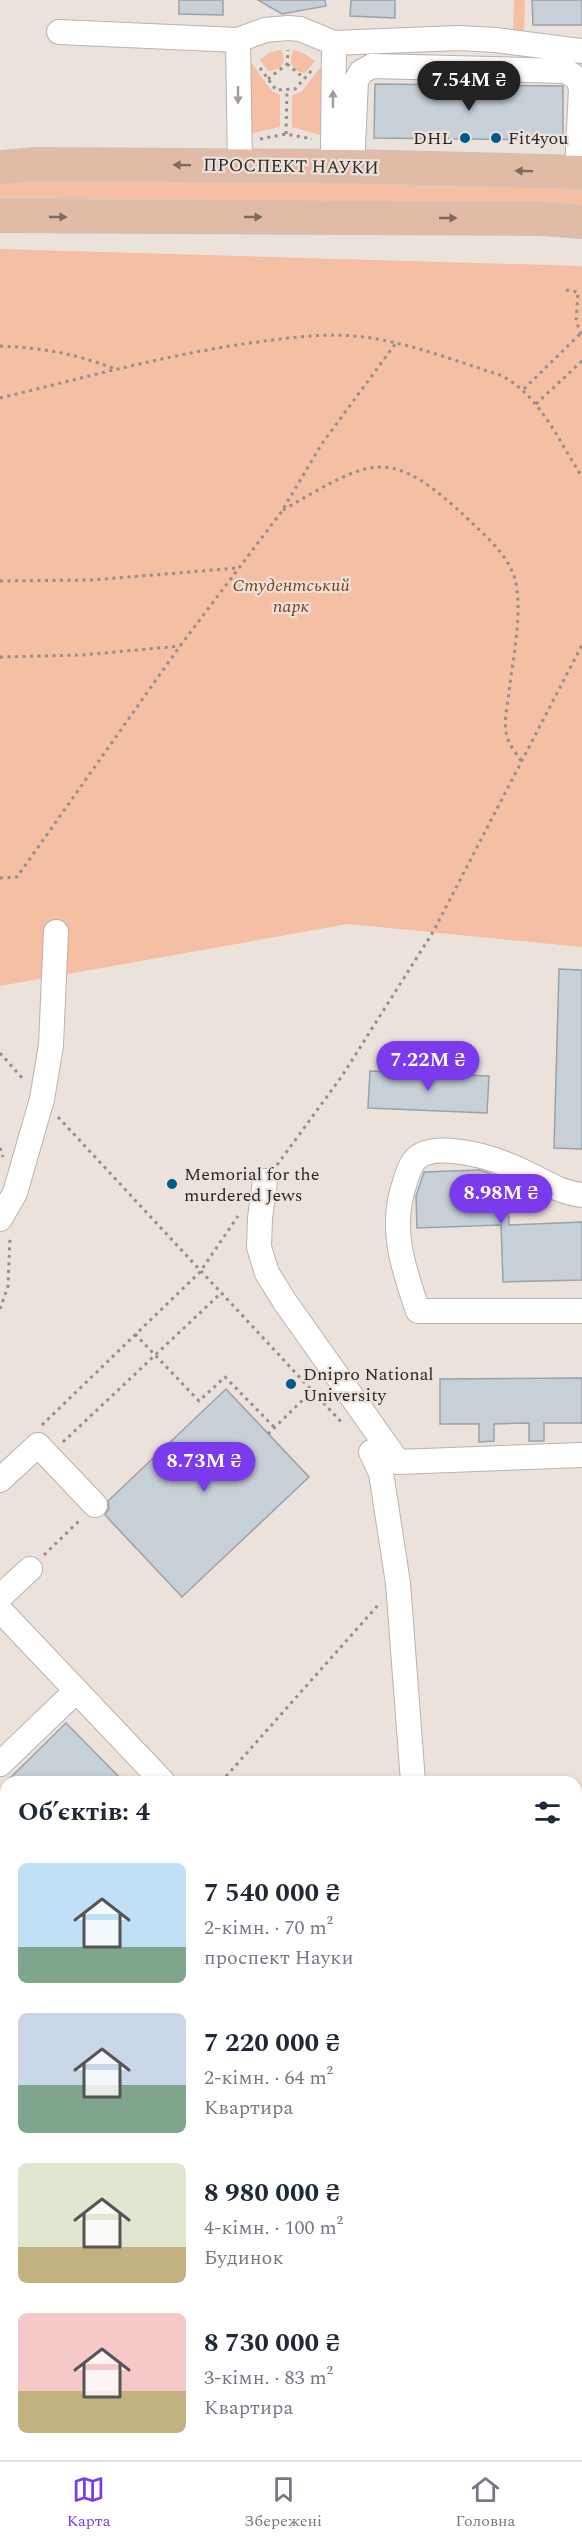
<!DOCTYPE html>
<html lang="uk">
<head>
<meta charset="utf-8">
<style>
	:root { --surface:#fff; --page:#f6f6f7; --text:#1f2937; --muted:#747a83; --line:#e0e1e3; --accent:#7c3aed }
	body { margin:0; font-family:Spectral,serif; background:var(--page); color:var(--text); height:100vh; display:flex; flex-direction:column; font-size:22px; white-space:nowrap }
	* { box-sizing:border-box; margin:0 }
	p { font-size:20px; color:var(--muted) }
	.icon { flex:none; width:33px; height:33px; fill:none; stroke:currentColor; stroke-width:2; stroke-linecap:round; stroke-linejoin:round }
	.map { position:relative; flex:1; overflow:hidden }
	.drawer { position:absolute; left:0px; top:1776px; width:582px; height:684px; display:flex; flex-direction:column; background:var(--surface); border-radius:18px 18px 0 0; box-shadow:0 3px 9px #0003 }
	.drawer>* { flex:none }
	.price { position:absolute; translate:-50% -51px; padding:0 14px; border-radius:21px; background:var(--accent); color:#fff; font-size:20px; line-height:39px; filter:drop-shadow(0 2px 3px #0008) }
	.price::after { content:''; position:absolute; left:50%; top:36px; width:18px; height:14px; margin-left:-9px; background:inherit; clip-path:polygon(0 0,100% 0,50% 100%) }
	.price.active { background:#222; color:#fff }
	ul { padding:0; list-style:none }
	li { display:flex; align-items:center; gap:18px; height:150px; padding:0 18px }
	li span { display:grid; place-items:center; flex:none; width:168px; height:120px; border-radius:9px; color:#555 }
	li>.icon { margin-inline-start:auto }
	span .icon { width:72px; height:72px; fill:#fffc; stroke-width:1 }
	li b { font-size:26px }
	h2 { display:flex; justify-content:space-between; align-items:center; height:72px; padding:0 18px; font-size:26px }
	.tab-bar { display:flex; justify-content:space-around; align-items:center; height:84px; border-top:2px solid var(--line); background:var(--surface); font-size:16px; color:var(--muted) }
	.tab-bar a { display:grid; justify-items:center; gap:3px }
	.tab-bar .active { color:var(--accent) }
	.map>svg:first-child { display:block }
	.green { fill:#f5bfa3 }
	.building { fill:#c7d0d7; stroke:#9aa2a9; stroke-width:1.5 }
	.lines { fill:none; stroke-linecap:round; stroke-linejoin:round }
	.minor-casing { stroke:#bcb2ad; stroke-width:26 }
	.major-casing { stroke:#c4c3c2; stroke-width:34 }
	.path { stroke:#968e8a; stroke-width:3; stroke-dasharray:3 4.5; stroke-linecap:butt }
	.minor { stroke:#fff; stroke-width:24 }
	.major { stroke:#e2bba6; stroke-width:32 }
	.oneway { fill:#a09e9d }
	.oneway2 { fill:#7e6a60 }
	.poi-dot { fill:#005b8c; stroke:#ece2dc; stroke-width:2 }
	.labels { text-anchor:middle; stroke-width:4.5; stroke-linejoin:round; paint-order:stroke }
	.poi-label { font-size:18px; fill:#2c2826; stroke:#ece2dc; text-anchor:start }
	.street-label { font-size:18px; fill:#2c2826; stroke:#ece2dc }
	.park-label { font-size:18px; font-style:italic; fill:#7f3e14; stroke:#ece2dc }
</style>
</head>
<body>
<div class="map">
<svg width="582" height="2460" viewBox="0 0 582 2460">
	<rect width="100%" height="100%" fill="#ece2dc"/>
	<path class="green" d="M514 0H525L524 31 513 30Z
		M281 50C288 61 281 71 268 71L260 60 270 52Z
		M294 50 305 54 315 61 305 73C292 72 287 61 294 50Z
		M250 61 272 91 280 95V127L244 135Z
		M323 64 327 137 292 127V95L301 92Z
		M0 177 582 184V215L0 207Z
		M0 249 582 266V947L348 924 0 986Z"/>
	<path class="building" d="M179 0H223V15L179 14Z
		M258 0H325L326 6 282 14Z
		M351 0H395V18L350 16Z
		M532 0H582V25H533Z
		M375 84 563 86V140L374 138Z
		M559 969 582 970V1149L554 1148Z
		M370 1071 489 1076 487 1113 368 1108Z
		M480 1170 507 1180 509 1225 582 1222V1280L503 1282 501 1225 417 1228 416 1196 424 1172Z
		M582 1378V1423H544V1441H529V1423L494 1424V1441L479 1442V1424H440V1379Z
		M226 1389 309 1477 182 1597 105 1515 109 1508 108 1501Z
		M66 1723 124 1782H6Z"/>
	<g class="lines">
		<defs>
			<path id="minor" d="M59 32 238 40 265 30 288 28 300 29 334 43 458 38 496 40 582 51
				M238 40 240 166
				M334 43 333 148 335 167
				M352 166 356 81 361 72 372 66 566 71 578 79 581 89 577 172
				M265 1181 260 1218 259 1247 267 1273 285 1302 398 1462 582 1455
				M582 1195C554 1192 532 1173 506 1164 486 1156 430 1140 414 1161 409 1167 407 1175 405 1182 389 1227 403 1268 418 1311H582
				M0 1219 15 1193 42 1099 51 1045 56 932
				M371 1452 381 1473 398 1583 413 1782
				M0 1480 38 1445 95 1505
				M0 1597 30 1569
				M0 1610 163 1782
				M0 1764 76 1691
				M0 1840 6 1846
				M576 1880H582
				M0 2048 6 2055
				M0 2112 6 2106
				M0 2352H6
				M576 2364H582
				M279 2454 280 2460
				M121 2460V2454"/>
			<path id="major" d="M0 167 36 164 352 166 582 172
				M0 216 544 219 582 222"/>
		</defs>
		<use href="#minor" class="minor-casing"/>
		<use href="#major" class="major-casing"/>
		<path class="path" d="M287 64 304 78
			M260 68 276 90 295 89 312 70
			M268 79 287 64 288 50
			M286 134 287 90
			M260 139 286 134 312 139
			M566 290 578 292 576 321 582 336
			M0 346C43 348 72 353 113 368
			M524 389 580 334
			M0 398C83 378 165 355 250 343 287 338 326 332 364 337 410 343 456 361 500 375 539 394 559 441 582 477
			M536 404 582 361
			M283 510C373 458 389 444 470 521 487 537 511 558 516 583 522 618 513 657 509 692 507 708 502 727 509 742 512 748 517 755 521 761
			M0 581 92 580 238 568
			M0 657 82 655 180 646
			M0 878 17 877 180 646 282 511 321 445 396 343
			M0 1053 23 1079
			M58 1117 343 1424
			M0 1148 3 1157
			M277 1165 342 1076 433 932 582 645
			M0 1309 8 1286 10 1237
			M135 1334 199 1401 225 1377 275 1428
			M42 1425 200 1272 238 1216
			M268 1434 312 1391
			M63 1442 221 1293
			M44 1555 80 1520
			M221 1782 379 1604
			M576 1963 582 1957
			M576 1982H582
			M576 2125 582 2118
			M151 2460 152 2454
			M581 2460 582 2456"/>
		<use href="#minor" class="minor"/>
		<use href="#major" class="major"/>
	</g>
	<defs><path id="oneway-solid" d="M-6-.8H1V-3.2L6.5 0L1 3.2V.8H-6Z" transform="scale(1.5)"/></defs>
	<g class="oneway">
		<use href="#oneway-solid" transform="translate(238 95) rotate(90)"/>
		<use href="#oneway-solid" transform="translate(333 99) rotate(-90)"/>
	</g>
	<g class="oneway2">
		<use href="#oneway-solid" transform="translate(182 165) rotate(-179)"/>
		<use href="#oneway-solid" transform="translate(524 171) rotate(-179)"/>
		<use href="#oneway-solid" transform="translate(58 217)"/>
		<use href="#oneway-solid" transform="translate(253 217)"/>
		<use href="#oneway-solid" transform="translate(448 218)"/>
	</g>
	<g class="poi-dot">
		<circle cx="465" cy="138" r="6"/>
		<circle cx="496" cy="138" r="6"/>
		<circle cx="172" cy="1184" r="6"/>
		<circle cx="291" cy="1384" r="6"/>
	</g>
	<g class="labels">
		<g class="poi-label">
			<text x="453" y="144" text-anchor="end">DHL</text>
			<text x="508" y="144">Fit4you</text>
			<text x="184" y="1180">Memorial for the<tspan x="184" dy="21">murdered Jews</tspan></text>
			<text x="303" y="1380">Dnipro National<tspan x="303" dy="21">University</tspan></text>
		</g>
		<g class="street-label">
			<text transform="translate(291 166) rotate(1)" y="6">ПРОСПЕКТ НАУКИ</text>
		</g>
		<g class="park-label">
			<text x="291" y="591">Студентський<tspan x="291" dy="21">парк</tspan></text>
		</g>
	</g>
</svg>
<b class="price active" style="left:469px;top:112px">7.54M ₴</b>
<b class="price" style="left:428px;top:1092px">7.22M ₴</b>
<b class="price" style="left:501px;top:1225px">8.98M ₴</b>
<b class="price" style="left:204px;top:1493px">8.73M ₴</b>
<section class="drawer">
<h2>Об’єктів: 4<svg class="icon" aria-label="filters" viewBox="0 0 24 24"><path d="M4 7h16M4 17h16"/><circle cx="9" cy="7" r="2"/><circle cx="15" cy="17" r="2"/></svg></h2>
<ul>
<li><span style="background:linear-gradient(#bfe0f5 70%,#7fa58c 0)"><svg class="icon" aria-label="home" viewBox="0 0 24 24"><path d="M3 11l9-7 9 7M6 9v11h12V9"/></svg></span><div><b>7 540 000 ₴</b><p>2-кімн. · 70 m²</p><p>проспект Науки</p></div></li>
<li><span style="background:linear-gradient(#c9d6e8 60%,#7fa58c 0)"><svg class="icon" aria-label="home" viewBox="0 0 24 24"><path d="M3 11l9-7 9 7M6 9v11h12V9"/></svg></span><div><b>7 220 000 ₴</b><p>2-кімн. · 64 m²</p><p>Квартира</p></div></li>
<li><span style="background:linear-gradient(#dfe7d0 70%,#c2b280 0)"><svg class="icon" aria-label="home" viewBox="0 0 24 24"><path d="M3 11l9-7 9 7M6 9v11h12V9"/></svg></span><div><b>8 980 000 ₴</b><p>4-кімн. · 100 m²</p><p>Будинок</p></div></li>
<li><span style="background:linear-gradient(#f6c9c9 65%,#c2b280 0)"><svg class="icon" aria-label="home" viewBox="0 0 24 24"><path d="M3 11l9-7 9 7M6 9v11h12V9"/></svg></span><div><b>8 730 000 ₴</b><p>3-кімн. · 83 m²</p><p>Квартира</p></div></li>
</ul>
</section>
</div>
<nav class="tab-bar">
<a class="active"><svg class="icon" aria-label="map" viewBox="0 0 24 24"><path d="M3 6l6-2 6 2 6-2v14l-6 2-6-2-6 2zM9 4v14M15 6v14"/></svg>Карта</a>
<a><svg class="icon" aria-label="saved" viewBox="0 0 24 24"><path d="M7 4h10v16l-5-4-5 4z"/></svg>Збережені</a>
<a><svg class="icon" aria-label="home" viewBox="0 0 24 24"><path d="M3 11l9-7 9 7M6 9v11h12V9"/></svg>Головна</a>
</nav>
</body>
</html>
